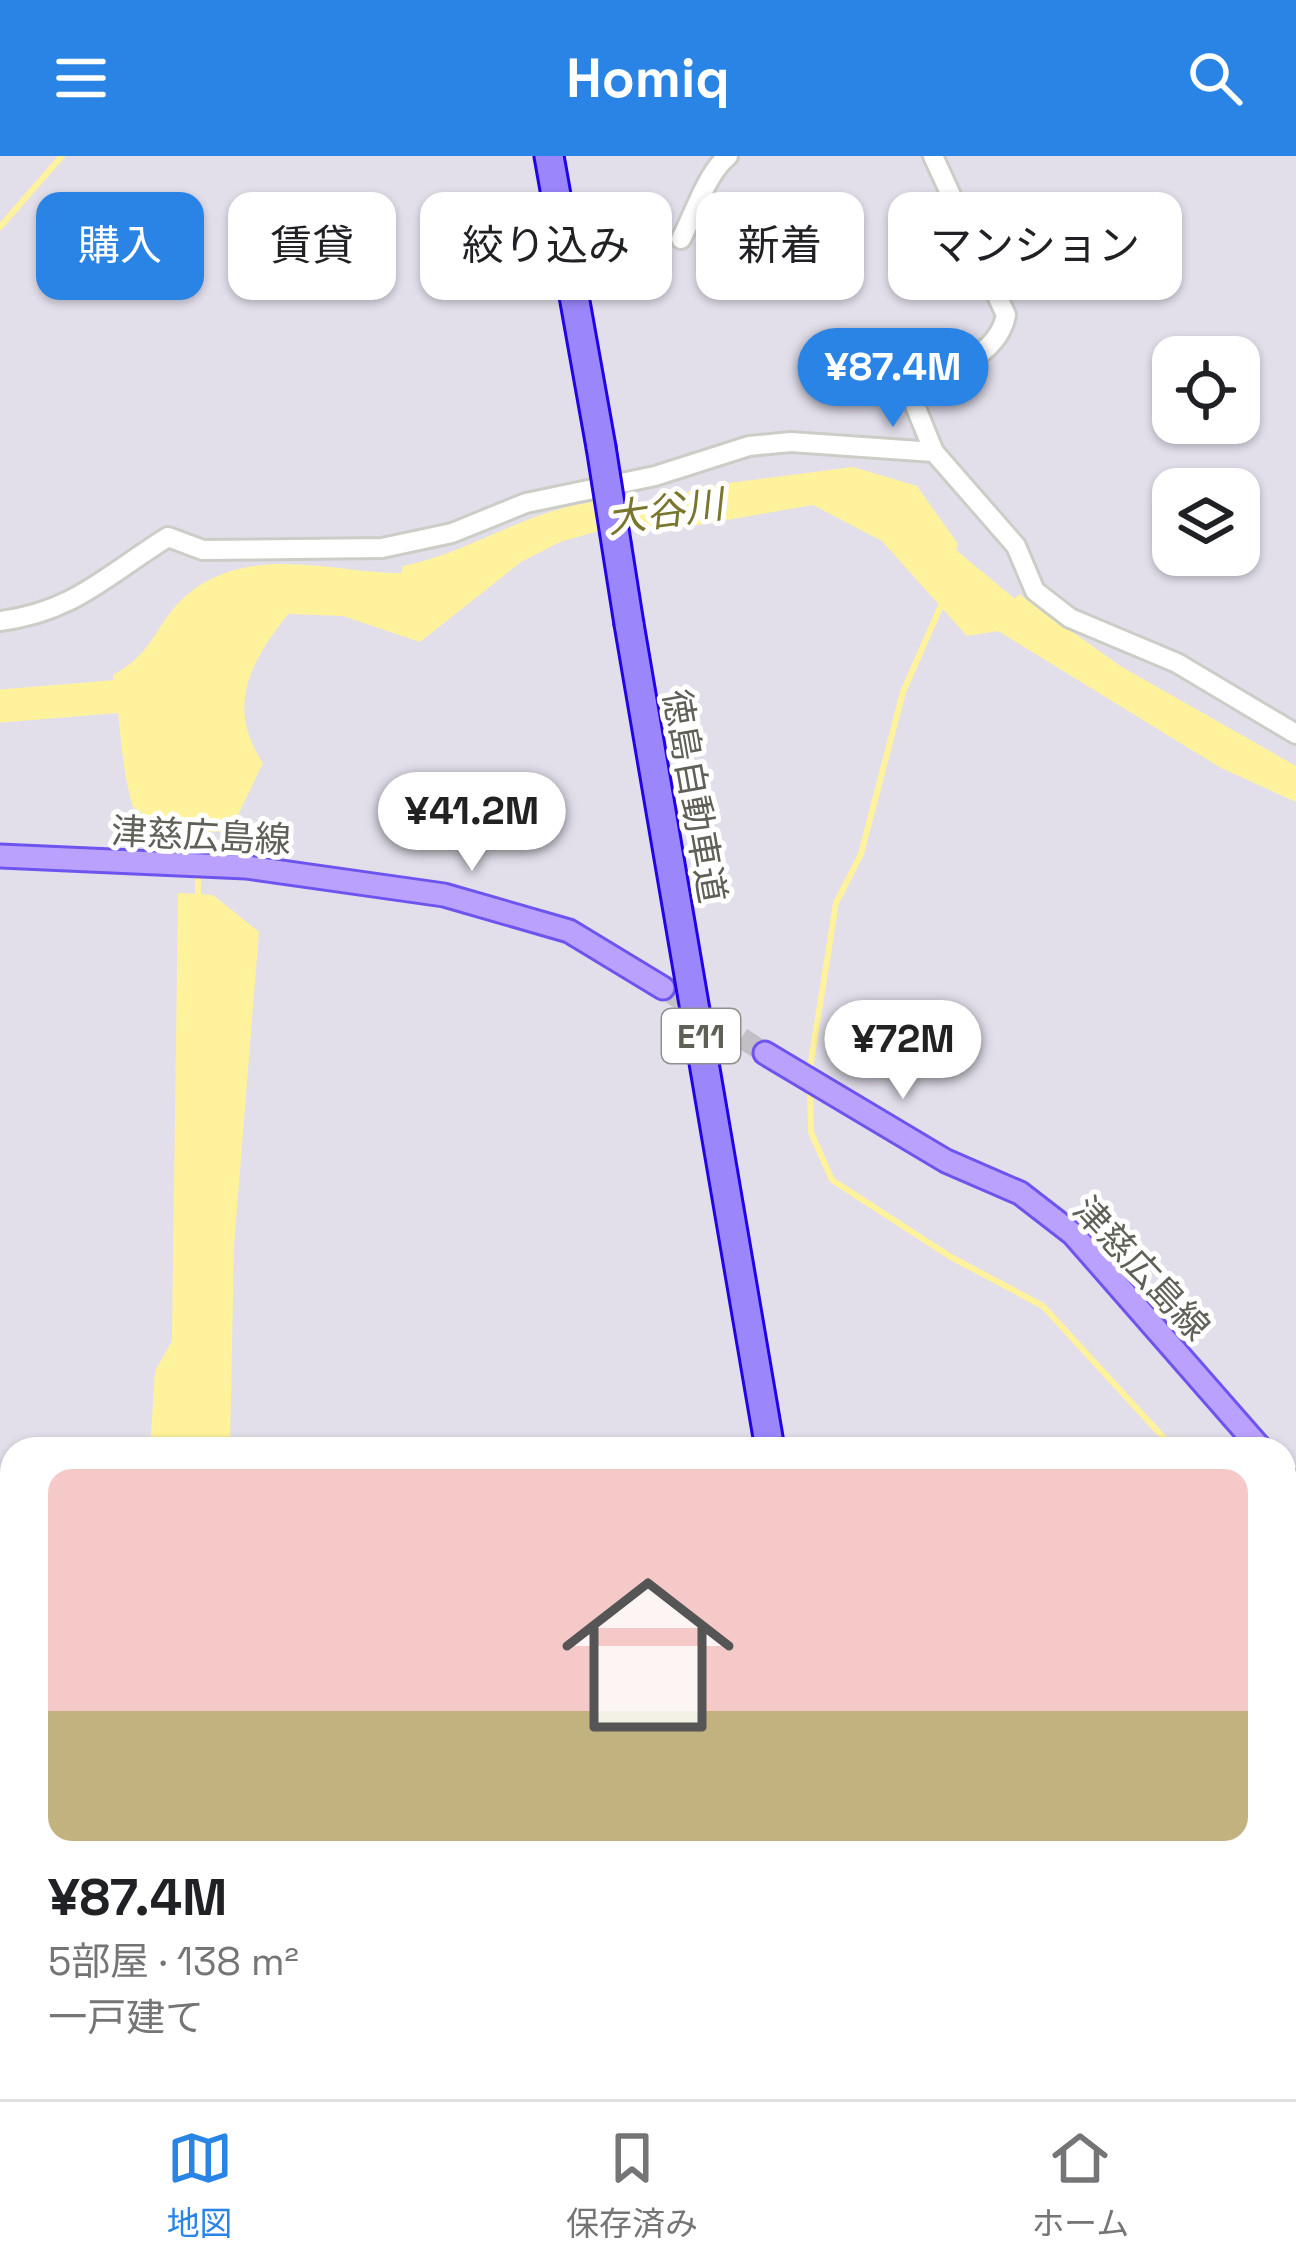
<!DOCTYPE html>
<html lang="ja">
<head>
<meta charset="utf-8">
<style>
	:root { --surface:#fff; --page:#f6f6f6; --text:#202124; --muted:#757577; --line:#e0e0e0; --accent:#2a84e6 }
	body { margin:0; font-family:"Space Grotesk","Noto Sans JP",sans-serif; background:var(--page); color:var(--text); height:100vh; display:flex; flex-direction:column; font-size:45px; white-space:nowrap }
	* { box-sizing:border-box; margin:0 }
	p { font-size:39px; color:var(--muted) }
	.icon { flex:none; width:66px; height:66px; fill:none; stroke:currentColor; stroke-width:2; stroke-linecap:round; stroke-linejoin:round }
	.map { position:relative; flex:1; overflow:hidden }
	.side { position:absolute; left:0px; top:1281px; width:1296px; height:663px; display:flex; flex-direction:column; background:var(--surface); border-radius:36px 36px 0 0; box-shadow:0 3px 9px #0004 }
	.side>* { flex:none }
	.guide { position:absolute; left:36px; top:36px; width:1224px; height:108px; display:flex; gap:24px }
	.buttons { position:absolute; left:1152px; top:180px; display:grid; gap:24px }
	.buttons a { display:grid; place-items:center; width:108px; height:108px; border-radius:24px; background:var(--surface); box-shadow:0 3px 9px #0004; font-size:60px }
	.price { position:absolute; translate:-50% -102px; padding:0 27px; border-radius:42px; background:#fff; color:#222; font-size:39px; line-height:78px; filter:drop-shadow(0 3px 6px #0008) }
	.price::after { content:''; position:absolute; left:50%; top:72px; width:36px; height:27px; margin-left:-18px; background:inherit; clip-path:polygon(0 0,100% 0,50% 100%) }
	.price.on { background:var(--accent); color:#fff }
	ul { padding:0; list-style:none }
	li { display:grid; align-content:center; gap:24px; height:636px; padding:0 48px }
	li span { display:grid; place-items:center; height:372px; border-radius:24px; color:#555 }
	li>.icon { margin-inline-start:auto }
	span .icon { width:216px; height:216px; fill:#fffc; stroke-width:1 }
	li b { font-size:51px }
	.chip { padding:0 42px; border-radius:24px; background:var(--surface); box-shadow:0 3px 9px #0004; font-size:42px; line-height:108px }
	.chip.on { background:var(--accent); color:#fff }
	header { display:flex; justify-content:space-between; align-items:center; height:156px; padding:0 48px; background:var(--accent); color:#fff; font-size:54px; font-weight:700 }
	.dock { display:flex; justify-content:space-around; align-items:center; height:168px; border-top:3px solid var(--line); background:var(--surface); font-size:33px; color:var(--muted) }
	.dock a { display:grid; justify-items:center; gap:6px }
	.dock .on { color:var(--accent) }
	.map>svg:first-child { display:block }
	.water { fill:#fef29c }
	.lines { fill:none; stroke-linecap:round; stroke-linejoin:round }
	.stream { stroke:#fef29c; stroke-width:6 }
	.river { stroke:#fef29c; stroke-width:33 }
	.major-tunnel { stroke:#c2bfc6; stroke-width:21; stroke-dasharray:21 10; stroke-linecap:butt }
	.minor-casing { stroke:#cccdc6; stroke-width:24 }
	.major-casing { stroke:#6e54ef; stroke-width:27 }
	.highway-casing { stroke:#2103e6; stroke-width:33 }
	.minor { stroke:#fff; stroke-width:18 }
	.major { stroke:#bba1fe; stroke-width:21 }
	.highway { stroke:#9c86fb; stroke-width:27 }
	.highway-bridge-casing { stroke:#2103e6; stroke-width:33; stroke-linecap:butt }
	.highway-bridge { stroke:#9c86fb; stroke-width:27 }
	.labels { text-anchor:middle; stroke-width:10; stroke-linejoin:round; paint-order:stroke }
	.shield { fill:#fff; stroke:#90908a; stroke-width:3 }
	.shield-label { font-size:33px; font-weight:bold; fill:#606058 }
	.street-label { font-size:36px; fill:#606058; stroke:#fff }
	.water-label { font-size:39px; font-style:italic; fill:#79762e; stroke:#fff }
</style>
</head>
<body>
<header><svg class="icon" aria-label="menu" viewBox="0 0 24 24"><path d="M4 6h16M4 12h16M4 18h16"/></svg>Homiq<svg class="icon" aria-label="search" viewBox="0 0 24 24"><circle cx="10" cy="10" r="6"/><path d="M15 15l6 6"/></svg></header>
<div class="map">
<svg width="1296" height="1943" viewBox="0 0 1296 1943">
	<rect width="100%" height="100%" fill="#e2dfeb"/>
	<path class="water" d="M853 311 917 330 958 388 956 394 1015 443 1019 438 1122 511 1296 610V646L1221 612 998 475 967 480 882 385 813 349 698 369 595 376 560 386 521 406 420 486 343 460 288 458C251 506 225 550 263 607L230 676 170 675 133 651C120 609 121 564 113 519 156 496 155 466 188 438 252 385 343 419 401 417L403 410C470 397 524 355 593 346L595 353 669 345 698 331Z
		M178 737 213 739 259 776 234 1090 230 1293H150L155 1215 172 1185Z
		M1296 1385V1899L1284 1896V1394Z
		M0 1438 12 1440V1832L0 1830Z"/>
	<g class="lines">
		<path class="stream" d="M0 71 62 0
			M198 703V668
			M198 745V716
			M809 919 836 747 861 698 903 536 943 445
			M810 932 811 976 832 1024 951 1101 1043 1150 1174 1293"/>
		<path class="river" d="M0 550 159 537"/>
		<path class="major-tunnel" d="M663 832 765 897"/>
		<defs>
			<path id="minor" d="M933 0 1006 159C998 202 944 216 909 235L934 296 1016 390 1035 435 1070 462 1177 507 1296 578
				M681 83C695 57 706 18 728 0
				M0 465C74 456 108 418 168 381L203 394 382 392 452 377 526 347 655 320 749 290 791 286 934 296
				M0 1850 12 1852
				M309 1932 343 1943
				M832 1932V1943
				M967 1932 971 1943
				M1101 1932 1137 1943
				M159 1943 166 1932"/>
			<path id="major" d="M0 700 246 711 444 739 569 775 663 832
				M765 897 946 1005 1020 1037 1073 1078 1261 1293
				M1284 1319 1296 1333"/>
			<path id="highway" d="M549 0 601 291
				M629 468 770 1293
				M883 1932 885 1943"/>
		</defs>
		<use href="#minor" class="minor-casing"/>
		<use href="#major" class="major-casing"/>
		<use href="#highway" class="highway-casing"/>
		<use href="#minor" class="minor"/>
		<use href="#major" class="major"/>
		<use href="#highway" class="highway"/>
		<defs>
			<path id="highway-bridge" d="M601 291 629 468"/>
		</defs>
		<use href="#highway-bridge" class="highway-bridge-casing"/>
		<use href="#highway-bridge" class="highway-bridge"/>
	</g>
	<g class="labels">
		<rect class="shield" x="662" y="853" width="78" height="54" rx="9"/>
		<g class="shield-label">
			<text x="701" y="892">E11</text>
		</g>
		<g class="street-label">
			<text transform="translate(695 640) rotate(80)" y="13">徳島自動車道</text>
			<text transform="translate(201 679) rotate(3)" y="13">津慈広島線</text>
			<text transform="translate(1142 1112) rotate(47)" y="13">津慈広島線</text>
		</g>
		<g class="water-label">
			<text transform="translate(665 355) rotate(-8)" y="14">大谷川</text>
		</g>
	</g>
</svg>
<div class="buttons">
<a><svg class="icon" aria-label="locate" viewBox="0 0 24 24"><circle cx="12" cy="12" r="6"/><path d="M12 2v4M12 18v4M2 12h4M18 12h4"/></svg></a>
<a><svg class="icon" aria-label="layers" viewBox="0 0 24 24"><path d="M12 4l9 5-9 5-9-5zM3 14l9 5 9-5"/></svg></a>
</div>
<b class="price on" style="left:893px;top:274px">¥87.4M</b>
<b class="price" style="left:472px;top:718px">¥41.2M</b>
<b class="price" style="left:903px;top:946px">¥72M</b>
<div class="guide">
<a class="chip on">購入</a>
<a class="chip">賃貸</a>
<a class="chip">絞り込み</a>
<a class="chip">新着</a>
<a class="chip">マンション</a>
</div>
<section class="side">
<ul>
<li><span style="background:linear-gradient(#f6c9c9 65%,#c2b280 0)"><svg class="icon" aria-label="home" viewBox="0 0 24 24"><path d="M3 11l9-7 9 7M6 9v11h12V9"/></svg></span><div><b>¥87.4M</b><p>5部屋 · 138 m²</p><p>一戸建て</p></div></li>
</ul>
</section>
</div>
<nav class="dock">
<a class="on"><svg class="icon" aria-label="map" viewBox="0 0 24 24"><path d="M3 6l6-2 6 2 6-2v14l-6 2-6-2-6 2zM9 4v14M15 6v14"/></svg>地図</a>
<a><svg class="icon" aria-label="saved" viewBox="0 0 24 24"><path d="M7 4h10v16l-5-4-5 4z"/></svg>保存済み</a>
<a><svg class="icon" aria-label="home" viewBox="0 0 24 24"><path d="M3 11l9-7 9 7M6 9v11h12V9"/></svg>ホーム</a>
</nav>
</body>
</html>
